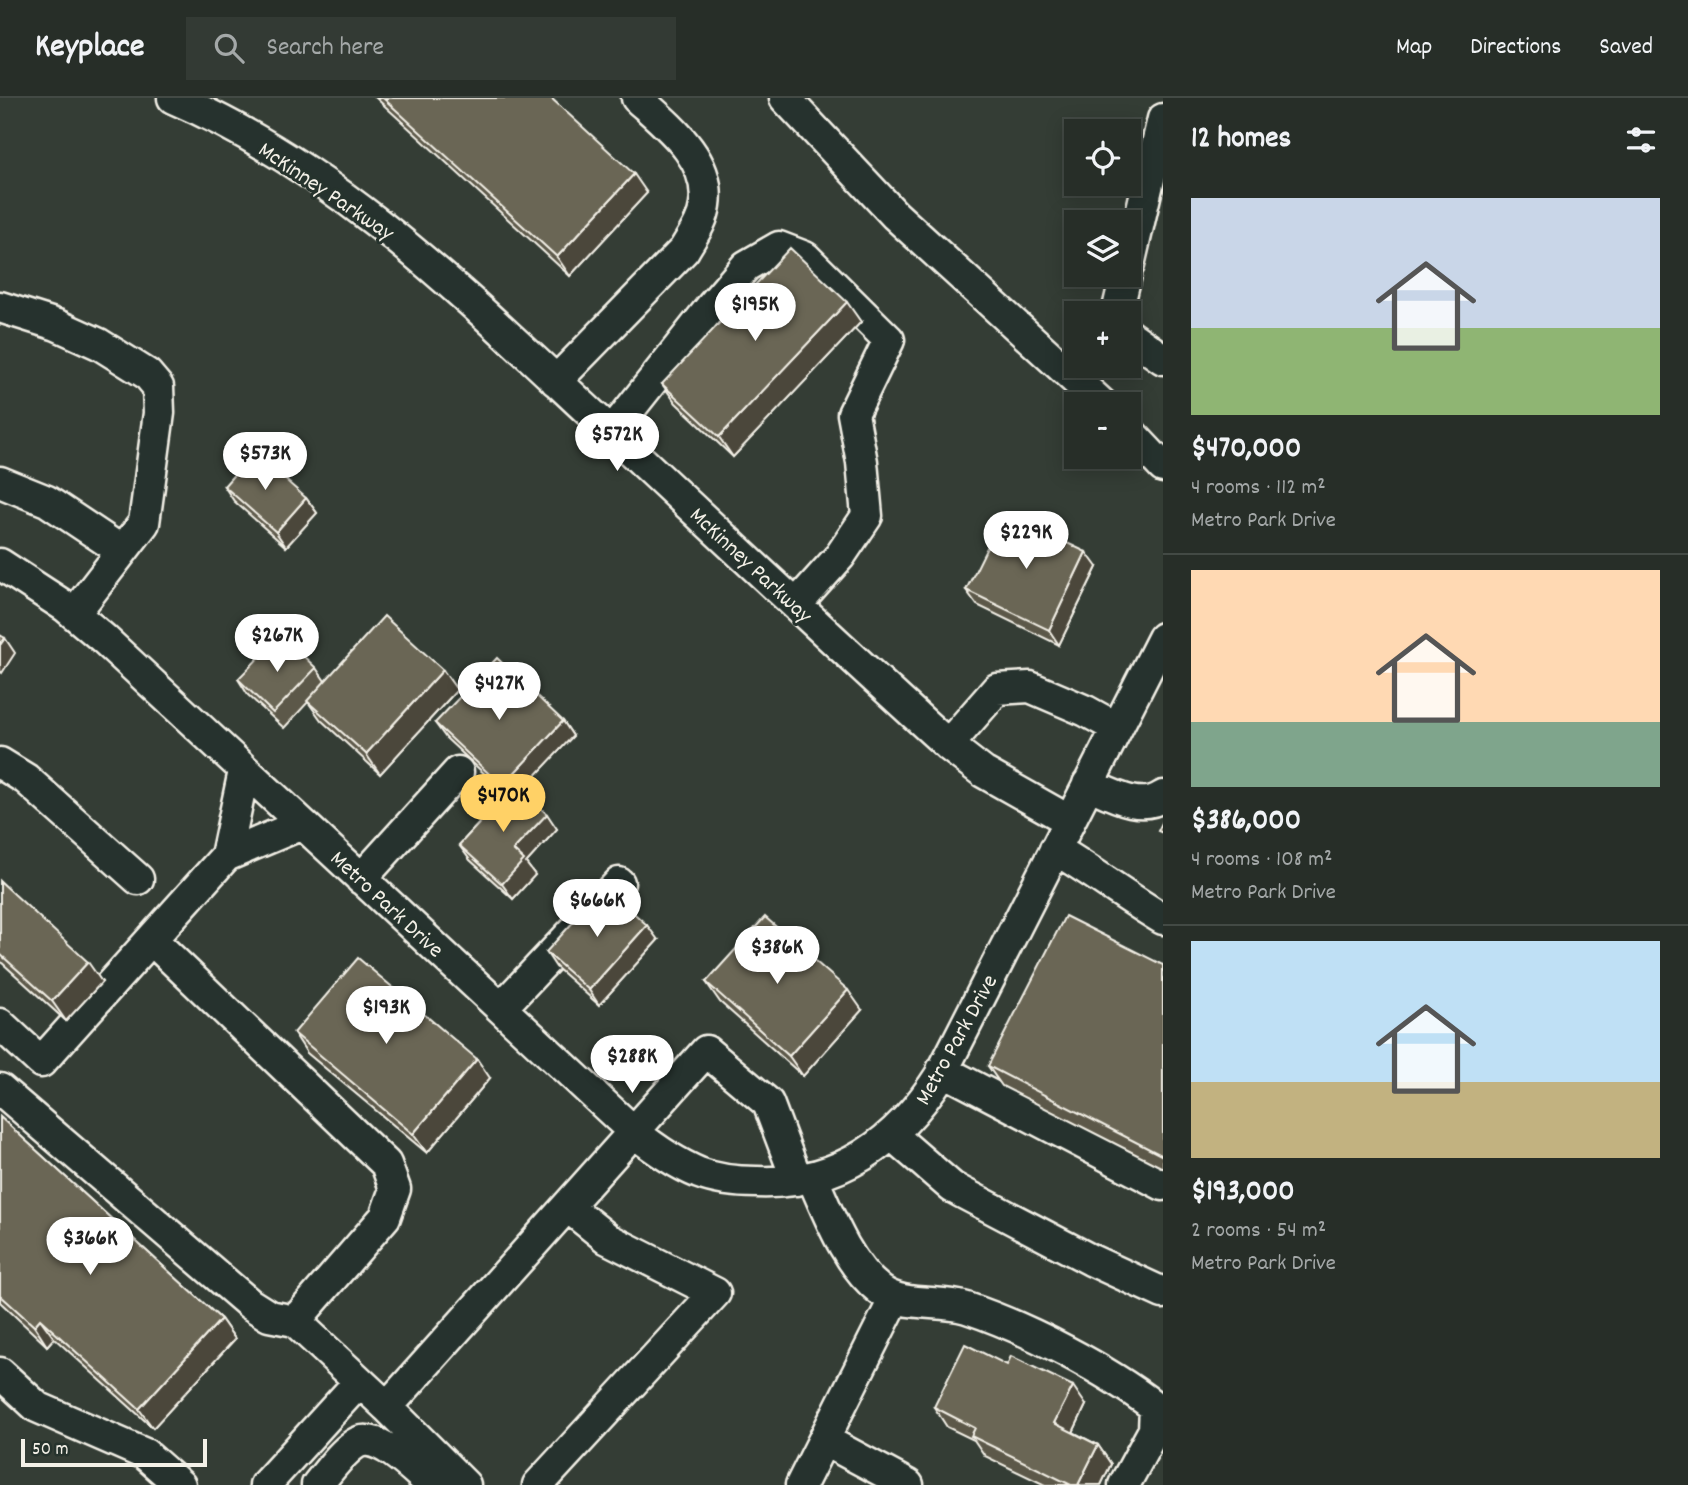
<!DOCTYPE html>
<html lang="en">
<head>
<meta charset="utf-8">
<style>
	:root { --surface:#272e28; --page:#333a34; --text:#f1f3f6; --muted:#a4a8a8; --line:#434a45; --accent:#ffd166 }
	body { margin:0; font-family:Dekko,sans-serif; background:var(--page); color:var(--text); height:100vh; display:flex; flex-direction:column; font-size:26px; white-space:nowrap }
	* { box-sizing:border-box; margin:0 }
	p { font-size:23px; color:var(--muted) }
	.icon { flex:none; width:38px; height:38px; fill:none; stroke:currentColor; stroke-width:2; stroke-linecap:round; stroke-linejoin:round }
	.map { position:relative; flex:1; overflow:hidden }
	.panel { display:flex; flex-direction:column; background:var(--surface); width:525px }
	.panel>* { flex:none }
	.tools { position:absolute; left:1064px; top:21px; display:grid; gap:14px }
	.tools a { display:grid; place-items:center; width:77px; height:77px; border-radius:0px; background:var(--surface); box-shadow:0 4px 18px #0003,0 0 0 2px var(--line); font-size:35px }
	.scale { position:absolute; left:21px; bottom:18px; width:186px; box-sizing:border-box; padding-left:7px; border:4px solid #f4f1e8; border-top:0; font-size:19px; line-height:24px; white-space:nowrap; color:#f4f1e8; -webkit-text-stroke:5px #26332d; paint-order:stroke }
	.price { position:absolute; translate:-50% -60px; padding:0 16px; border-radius:24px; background:#fff; color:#222; font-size:23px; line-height:46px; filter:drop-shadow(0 2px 4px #0008) }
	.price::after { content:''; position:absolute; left:50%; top:42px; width:21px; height:16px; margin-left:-10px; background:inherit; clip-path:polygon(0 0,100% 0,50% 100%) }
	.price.current { background:var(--accent); color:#111 }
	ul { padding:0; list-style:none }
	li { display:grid; align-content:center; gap:14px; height:371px; padding:0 28px }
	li+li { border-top:2px solid var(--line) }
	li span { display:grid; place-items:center; height:217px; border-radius:0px; color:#555 }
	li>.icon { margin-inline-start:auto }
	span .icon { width:126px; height:126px; fill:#fffc; stroke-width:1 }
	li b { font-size:30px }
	h2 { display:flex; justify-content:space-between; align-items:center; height:84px; padding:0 28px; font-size:30px }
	header { display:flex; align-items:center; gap:42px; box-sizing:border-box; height:98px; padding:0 35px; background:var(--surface); border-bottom:2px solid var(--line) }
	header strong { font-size:33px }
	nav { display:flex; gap:38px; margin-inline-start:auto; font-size:24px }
	.search { width:490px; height:63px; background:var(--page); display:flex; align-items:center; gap:18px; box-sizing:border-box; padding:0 24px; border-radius:0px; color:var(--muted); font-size:26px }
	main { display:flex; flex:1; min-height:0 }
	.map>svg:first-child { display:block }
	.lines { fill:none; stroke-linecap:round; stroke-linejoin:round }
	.minor-casing { stroke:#f4f1e8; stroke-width:35 }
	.minor { stroke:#26332d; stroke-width:30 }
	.wall { fill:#5c5848; stroke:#f4f1e8; stroke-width:2 }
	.shaded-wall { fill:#4b473b; stroke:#f4f1e8; stroke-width:2 }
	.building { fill:#6b6654; stroke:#f4f1e8; stroke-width:2 }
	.labels { text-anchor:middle; stroke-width:6; stroke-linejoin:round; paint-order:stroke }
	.street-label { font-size:23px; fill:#f4f1e8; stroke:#26332d }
</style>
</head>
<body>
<header>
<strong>Keyplace</strong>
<div class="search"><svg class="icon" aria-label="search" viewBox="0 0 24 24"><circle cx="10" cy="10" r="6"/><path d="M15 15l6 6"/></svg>Search here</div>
<nav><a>Map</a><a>Directions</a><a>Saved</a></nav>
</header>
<main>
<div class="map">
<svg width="1163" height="1387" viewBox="0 0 1163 1387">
	<rect width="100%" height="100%" fill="#343d35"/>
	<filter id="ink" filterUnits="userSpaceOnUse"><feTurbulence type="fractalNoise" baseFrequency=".0143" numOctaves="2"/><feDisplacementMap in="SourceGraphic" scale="14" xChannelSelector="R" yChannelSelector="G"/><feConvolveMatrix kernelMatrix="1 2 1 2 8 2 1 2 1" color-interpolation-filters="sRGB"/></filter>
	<g filter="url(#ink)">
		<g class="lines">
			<defs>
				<path id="minor" d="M173 0C339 71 466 199 596 320 713 430 830 540 948 647L983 674 1070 723
					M785 0 895 117 1102 306
					M1129 167 1163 21
					M0 209 57 227 99 246 147 276 158 289 159 315 144 425 74 516
					M1117 215 1126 177
					M1129 237 1163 261
					M556 283 684 152C692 138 703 124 705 107 712 61 667 27 637 0
					M1129 333 1163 369
					M611 335 710 210 746 168 779 149 805 159 889 242 853 316 862 364 867 418 840 458 796 507
					M0 384 47 403 122 453
					M0 466 66 509 104 541 635 1035C655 1051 675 1065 699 1075 717 1082 737 1084 757 1084 840 1087 898 1044 941 976L1163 540
					M948 647 997 591 1030 589 1086 613 1117 630
					M0 665 26 681 138 781
					M1088 686C1111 696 1140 714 1163 698
					M1055 751C1092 773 1126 799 1163 821
					M226 758 244 673
					M361 781 458 674
					M501 910 619 785
					M0 926 41 964 226 758 302 726
					M942 972 1163 1087
					M0 991 250 1206 269 1218 295 1223 385 1119 395 1091 386 1066 152 842
					M892 1037 952 1089 963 1095 1091 1162 1163 1195
					M812 1079C829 1117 846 1165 880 1192 903 1210 940 1201 967 1210 1027 1230 1106 1271 1155 1309L1154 1332 1124 1387
					M295 1223 387 1309 706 953 768 1005 797 1082
					M0 1275 37 1309 145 1356 180 1387
					M387 1309 465 1387
					M824 1342 908 1387
					M265 1387 359 1284
					M317 1387C328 1374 340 1356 355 1346 377 1331 415 1373 432 1387
					M538 1387 715 1195 608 1141 568 1109
					M801 1387 895 1200"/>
			</defs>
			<use href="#minor" class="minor-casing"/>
			<use href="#minor" class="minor"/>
		</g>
		<path class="wall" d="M376 0H551L647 95 570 178Z
			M861 224 733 359 676 305 662 286Z
			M224 388 306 400 317 415 286 449 234 403Z
			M1097 469 1059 547 977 507 966 492Z
			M316 570 325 583 457 592 380 676 321 622 308 604 284 630 248 597 238 581Z
			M563 623 573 638 521 693 557 731 526 765 535 777 513 801 470 762 459 747 506 696 446 640 435 625Z
			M0 783 102 884 66 923 0 863Z
			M658 842 599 907 556 869 546 854Z
			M1163 867V1070L1002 988 988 968Z
			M706 884 862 912 803 978 720 904Z
			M294 935 490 980 427 1055 307 955Z
			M0 1019 221 1221 235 1241 153 1330 54 1240 47 1248 0 1204Z
			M1086 1307 1073 1334 1098 1347 1111 1366 1101 1387H1045L985 1358 974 1342 947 1329 934 1309Z"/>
		<path class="shaded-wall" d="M634 76 647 95 570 178 557 159Z
			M847 204 861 224 733 359 719 339Z
			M306 400 317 415 286 449 276 434Z
			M1086 454 1097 469 1059 547 1049 532Z
			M5 540 15 555 2 575 0 573V547Z
			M443 572 457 592 380 676 366 656Z
			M563 623 573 638 512 703 502 688Z
			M547 716 557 731 526 765 535 777 513 801 502 786 513 752Z
			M647 827 658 842 599 907 589 892Z
			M88 864 102 884 66 923 52 903Z
			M848 892 862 912 803 978 789 958Z
			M477 961 490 980 427 1055 413 1036Z
			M40 1221 54 1240 47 1248 34 1228Z
			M221 1221 235 1241 153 1330 139 1311Z
			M1073 1288 1086 1307 1068 1345 1054 1325Z
			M1098 1347 1111 1366 1101 1387H1078Z"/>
		<path class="building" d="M383 0H551L634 76 557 159Z
			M790 150 847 204 719 339 662 286Z
			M254 354 306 400 276 434 224 388Z
			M1004 415 1086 454 1049 532 966 492Z
			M384 518 443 572 366 656 307 603Z
			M0 537 5 540 0 547Z
			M281 537 316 570 273 615 238 581Z
			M497 560 563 623 502 688 435 625Z
			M515 687 547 716 513 752 524 762 502 786 459 747Z
			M1163 723V735L1158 733Z
			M0 783 88 864 52 903 0 856Z
			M605 789 647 827 589 892 546 854Z
			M1065 818 1163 867V1058L988 968Z
			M765 819 848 892 789 958 706 884Z
			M358 860 477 961 413 1036 294 935Z
			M0 1019 221 1221 139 1311 40 1221 34 1228 0 1197Z
			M965 1246 1007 1267 1011 1258 1073 1288 1054 1325 1098 1347 1078 1387H1071L971 1338 975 1330 934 1309Z"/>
	</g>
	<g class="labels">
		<g class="street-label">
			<text transform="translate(327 92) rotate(34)" y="8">McKinney Parkway</text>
			<text transform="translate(752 466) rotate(43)" y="8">McKinney Parkway</text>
			<text transform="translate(388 805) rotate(43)" y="8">Metro Park Drive</text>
			<text transform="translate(955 941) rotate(-61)" y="8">Metro Park Drive</text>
		</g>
	</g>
</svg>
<div class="tools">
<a><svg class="icon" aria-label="locate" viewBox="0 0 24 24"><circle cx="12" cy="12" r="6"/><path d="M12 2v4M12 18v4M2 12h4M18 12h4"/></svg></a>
<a><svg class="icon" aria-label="layers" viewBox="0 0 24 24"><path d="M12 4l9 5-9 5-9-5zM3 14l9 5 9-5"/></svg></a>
<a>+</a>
<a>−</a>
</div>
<div class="scale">50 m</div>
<b class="price" style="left:755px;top:245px">$195K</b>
<b class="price" style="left:617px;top:375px">$572K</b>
<b class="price" style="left:265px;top:394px">$573K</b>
<b class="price" style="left:1026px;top:473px">$229K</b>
<b class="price" style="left:277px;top:576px">$267K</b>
<b class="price" style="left:499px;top:624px">$427K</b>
<b class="price current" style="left:503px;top:736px">$470K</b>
<b class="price" style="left:597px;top:841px">$666K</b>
<b class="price" style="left:777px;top:888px">$386K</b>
<b class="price" style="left:386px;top:948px">$193K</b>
<b class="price" style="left:632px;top:997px">$288K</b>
<b class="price" style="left:90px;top:1179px">$366K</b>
</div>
<section class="panel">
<h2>12 homes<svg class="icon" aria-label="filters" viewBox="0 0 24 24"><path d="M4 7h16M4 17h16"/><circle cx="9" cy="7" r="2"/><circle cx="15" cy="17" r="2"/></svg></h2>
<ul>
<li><span style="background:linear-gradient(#c9d6e8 60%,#8fb573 0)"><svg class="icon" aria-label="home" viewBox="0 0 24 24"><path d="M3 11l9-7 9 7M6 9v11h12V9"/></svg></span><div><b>$470,000</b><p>4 rooms · 112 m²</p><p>Metro Park Drive</p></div></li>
<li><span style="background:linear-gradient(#ffd9b3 70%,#7fa58c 0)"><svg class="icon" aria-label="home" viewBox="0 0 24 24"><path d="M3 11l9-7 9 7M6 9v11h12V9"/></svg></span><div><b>$386,000</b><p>4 rooms · 108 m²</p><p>Metro Park Drive</p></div></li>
<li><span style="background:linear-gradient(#bfe0f5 65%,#c2b280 0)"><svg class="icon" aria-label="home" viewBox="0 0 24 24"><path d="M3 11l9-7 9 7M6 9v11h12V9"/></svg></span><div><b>$193,000</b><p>2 rooms · 54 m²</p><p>Metro Park Drive</p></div></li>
</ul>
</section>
</main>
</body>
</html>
